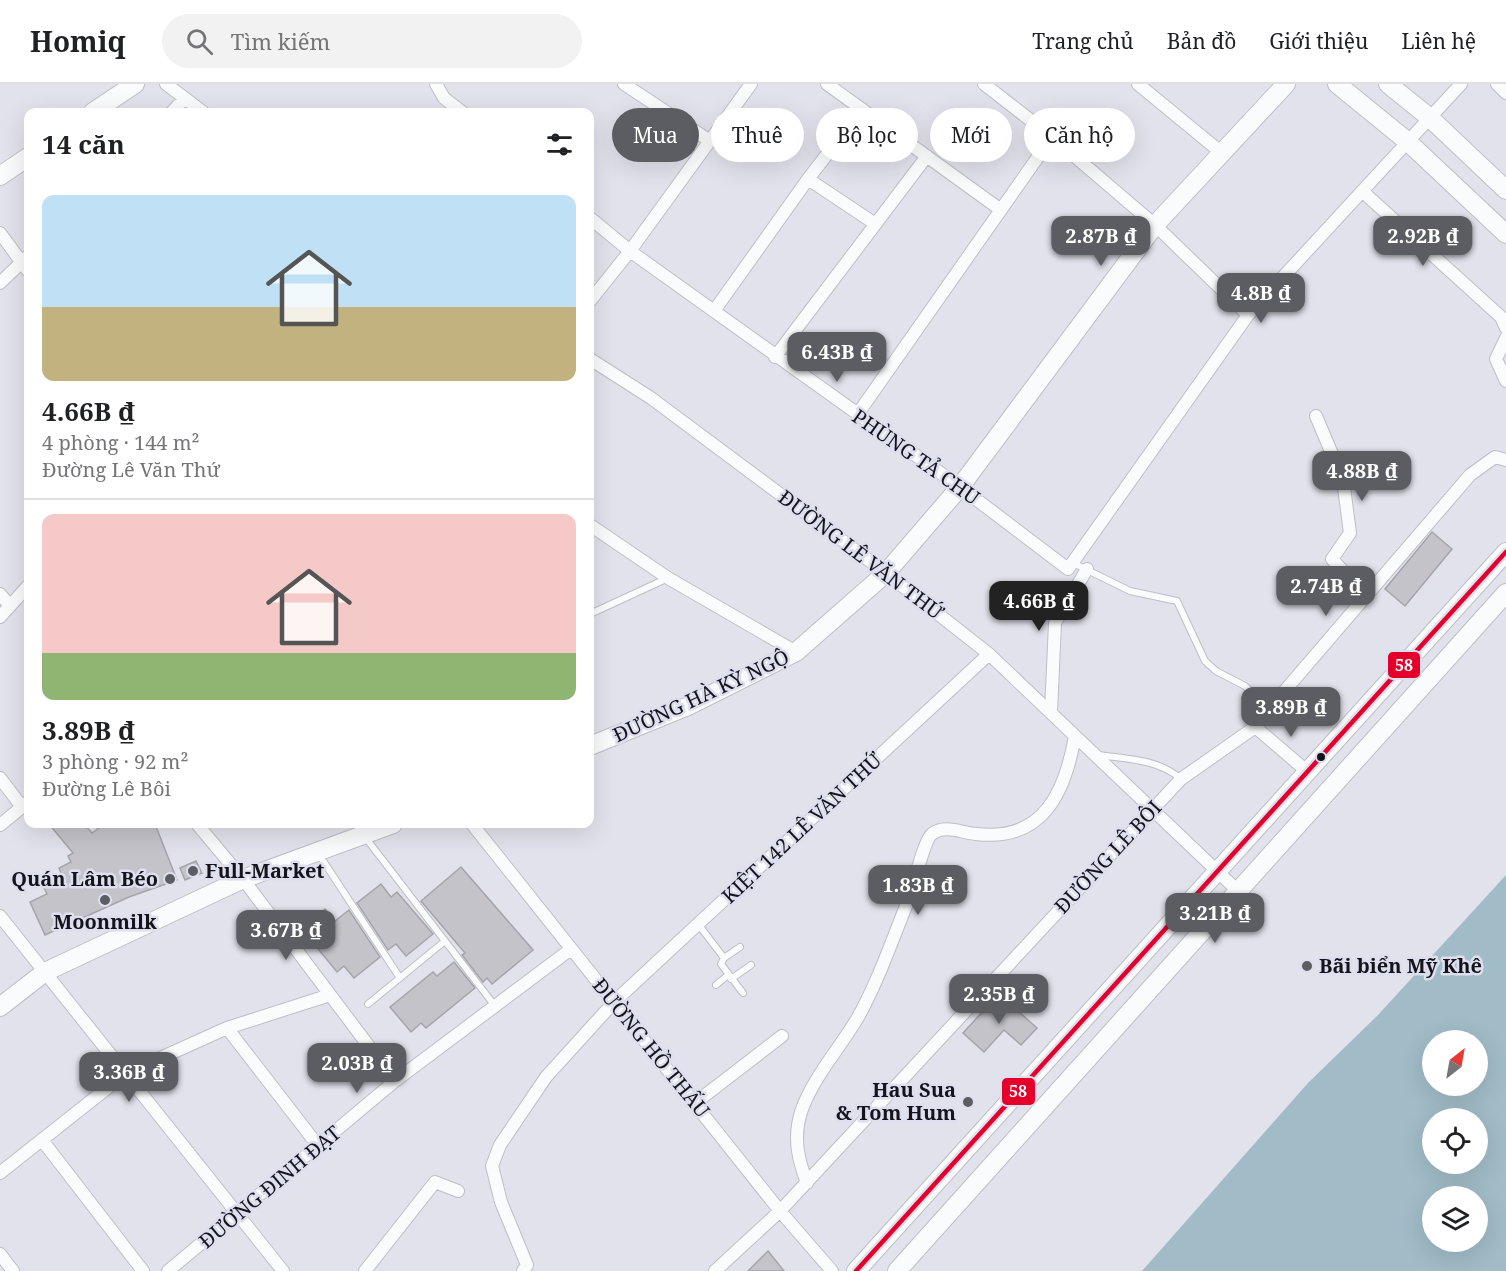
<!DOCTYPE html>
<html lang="vi">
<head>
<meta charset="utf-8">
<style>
	:root { --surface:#fff; --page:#f2f2f2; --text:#202124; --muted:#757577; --line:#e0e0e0; --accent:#5c5c63 }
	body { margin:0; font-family:"Noto Serif",serif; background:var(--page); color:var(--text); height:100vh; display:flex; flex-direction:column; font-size:22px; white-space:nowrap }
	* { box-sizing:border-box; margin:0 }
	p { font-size:20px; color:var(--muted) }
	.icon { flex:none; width:33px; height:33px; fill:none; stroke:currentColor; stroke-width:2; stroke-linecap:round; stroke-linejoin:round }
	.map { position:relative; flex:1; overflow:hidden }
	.details { position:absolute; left:24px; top:24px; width:570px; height:720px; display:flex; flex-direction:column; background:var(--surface); border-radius:12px; box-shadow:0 6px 24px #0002 }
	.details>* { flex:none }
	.guide { position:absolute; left:612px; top:24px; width:570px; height:54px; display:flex; gap:12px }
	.needle { width:39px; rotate:31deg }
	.buttons { position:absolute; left:1422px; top:946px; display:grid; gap:12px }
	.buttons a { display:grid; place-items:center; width:66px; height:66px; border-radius:50%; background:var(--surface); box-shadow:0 6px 24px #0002; font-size:30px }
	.price { position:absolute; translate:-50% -51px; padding:0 14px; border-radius:12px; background:var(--accent); color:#fff; font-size:20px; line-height:39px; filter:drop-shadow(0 2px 3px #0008) }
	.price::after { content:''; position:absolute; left:50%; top:36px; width:18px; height:14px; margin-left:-9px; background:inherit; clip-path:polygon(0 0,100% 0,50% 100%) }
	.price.active { background:#222; color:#fff }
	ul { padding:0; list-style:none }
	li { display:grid; align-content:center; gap:12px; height:318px; padding:0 18px }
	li+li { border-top:2px solid var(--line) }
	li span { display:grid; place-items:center; height:186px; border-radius:12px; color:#555 }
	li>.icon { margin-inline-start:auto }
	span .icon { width:108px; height:108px; fill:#fffc; stroke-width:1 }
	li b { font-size:26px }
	h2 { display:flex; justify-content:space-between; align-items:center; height:72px; padding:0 18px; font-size:26px }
	.chip { padding:0 21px; border-radius:27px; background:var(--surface); box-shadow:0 6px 24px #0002; font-size:21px; line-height:54px }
	.chip.active { background:var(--accent); color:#fff }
	header { display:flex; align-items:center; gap:36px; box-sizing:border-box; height:84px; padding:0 30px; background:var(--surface); border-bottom:2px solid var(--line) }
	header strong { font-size:28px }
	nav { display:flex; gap:33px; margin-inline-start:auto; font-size:21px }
	.search { width:420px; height:54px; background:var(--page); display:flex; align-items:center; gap:15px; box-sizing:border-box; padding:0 21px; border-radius:33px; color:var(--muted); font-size:22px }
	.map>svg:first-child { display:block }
	.water { fill:#a1bcc7; fill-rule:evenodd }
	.building { fill:#c4c3c9; stroke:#a6a4ab; stroke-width:1.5 }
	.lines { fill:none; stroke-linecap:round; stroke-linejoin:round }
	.lane-casing { stroke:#bebfc5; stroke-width:8 }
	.street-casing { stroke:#bebfc5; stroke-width:14 }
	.secondary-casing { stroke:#bebfc5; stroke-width:20 }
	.lane { stroke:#fafbfc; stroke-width:6 }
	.street { stroke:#fafbfc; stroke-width:12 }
	.secondary { stroke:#fafbfc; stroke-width:18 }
	.bus-1-casing { stroke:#dddfef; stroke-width:9 }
	.bus-1 { stroke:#e4002b; stroke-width:4.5 }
	.bus-dot { fill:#14141a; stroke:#dddfef; stroke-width:2 }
	.poi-dot { fill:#5c5c63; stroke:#dddfef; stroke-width:2 }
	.labels { text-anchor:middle; stroke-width:5; stroke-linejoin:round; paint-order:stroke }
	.street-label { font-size:20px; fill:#14141a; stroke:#dddfef }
	.poi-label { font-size:20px; font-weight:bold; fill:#14141a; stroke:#dddfef; text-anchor:start }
	.line-badge { stroke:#dddfef; stroke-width:2 }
	.badge-label { font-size:16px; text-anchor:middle; font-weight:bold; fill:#fff }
</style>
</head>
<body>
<header>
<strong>Homiq</strong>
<div class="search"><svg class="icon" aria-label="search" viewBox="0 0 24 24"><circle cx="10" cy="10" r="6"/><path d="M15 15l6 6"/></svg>Tìm kiếm</div>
<nav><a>Trang chủ</a><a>Bản đồ</a><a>Giới thiệu</a><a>Liên hệ</a></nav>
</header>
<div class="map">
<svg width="1506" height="1187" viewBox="0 0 1506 1187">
	<rect width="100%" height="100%" fill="#e1e2eb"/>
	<path class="water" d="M1506 791V1187H1142L1308 999 1378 931ZM1432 957H1478V1002H1432ZM1432 1035H1478V1080H1432ZM1432 1113H1478V1158H1432Z"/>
	<path class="building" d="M1432 448 1452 465 1405 522 1385 505Z
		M49 740H84L92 749 104 740H155L177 796 129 813 45 851 30 818 47 810 41 798 61 789 59 784 71 778 68 772 73 769Z
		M196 777 202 789 185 796 180 784Z
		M461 783 533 866 492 900 487 894 483 898 462 871 465 869 421 817Z
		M381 800 391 813 397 808 433 850 406 872 396 860 388 866 357 819Z
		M325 825 335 837 349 826 380 873 354 894 344 882 337 888 301 844Z
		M454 878 475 904 426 944 421 939 411 948 390 923 433 888 437 892Z
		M999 910 1037 944 1021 961 1004 946 984 968 963 949Z
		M768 1167 784 1187H748Z"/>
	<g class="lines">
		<defs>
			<path id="lane" d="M1073 479 1130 507 1177 517 1205 577 1216 587 1245 602 1269 625
				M590 530 668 494
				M1098 671C1127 675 1158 675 1181 695
				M365 753 495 922
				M318 769 400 894
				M698 840 724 874 740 863
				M724 874 721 880 743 909
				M731 895 751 881
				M716 901 728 891
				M368 920 445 857"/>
			<path id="street" d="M166 0 203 28
				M436 0 444 14 462 28
				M624 0 710 57
				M827 0 1001 126
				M984 0 1052 53 1155 141 1248 231
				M1138 0 1223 70
				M1497 0 1506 9
				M172 28 185 14
				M808 95 874 139
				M1362 107 1501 233 1506 244
				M590 134 630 167 960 403 1068 485 1248 231 1461 0
				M0 149 28 187
				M0 199 28 172
				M590 217 630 167 751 0
				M714 227 808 95 862 25
				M1506 254 1496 275 1506 297
				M775 273 927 72
				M590 275 651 314 886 489 989 570 1238 807
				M857 331 1052 53
				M1316 332 1343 396 1350 449 1332 475 1365 511
				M590 441 668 494 796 568
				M0 510 10 522
				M0 533 28 502
				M1051 628 1055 539 1087 485
				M1254 642 1309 689
				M0 694 22 723
				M197 740 243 795 395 997
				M472 740 780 1127 832 1187
				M0 741 28 718
				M0 832 283 1187
				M227 944 319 1063
				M695 1019 782 952
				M42 1056 143 1187
				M0 1089 125 990 227 944 330 911
				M807 1099C798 1075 793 1054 801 1028 812 995 839 965 857 935 877 900 891 859 906 822 912 809 924 755 932 750 945 740 962 749 976 750 1043 758 1065 709 1075 652
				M0 1170 13 1187
				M168 1187 395 997 571 865
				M365 1187 435 1098 458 1107
				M523 1187 527 1181 501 1118 492 1082 500 1061 546 993 615 917 989 570
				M715 1187 780 1127 1181 695 1251 646 1470 391 1495 373 1506 376"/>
			<path id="secondary" d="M1337 0 1407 57 1506 150
				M1388 0 1429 33 1506 106
				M93 28 135 0
				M0 92 28 73
				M590 662 688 622 796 568 886 489 960 403 1155 141 1286 0
				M0 923 45 888 243 795 393 740
				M856 1187 1506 468
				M897 1187 1506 509"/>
		</defs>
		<use href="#lane" class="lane-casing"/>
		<use href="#street" class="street-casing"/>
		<use href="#secondary" class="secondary-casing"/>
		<use href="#lane" class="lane"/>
		<use href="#street" class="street"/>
		<use href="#secondary" class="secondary"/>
		<defs>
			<path id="bus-1" d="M856 1187 1506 468"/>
		</defs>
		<use href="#bus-1" class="bus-1-casing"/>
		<use href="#bus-1" class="bus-1"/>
	</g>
	<circle class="bus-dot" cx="1321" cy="673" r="5"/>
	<g class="poi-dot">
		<circle cx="193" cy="787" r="6"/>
		<circle cx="170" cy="795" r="6"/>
		<circle cx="105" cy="816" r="6"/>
		<circle cx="1307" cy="882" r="6"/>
		<circle cx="968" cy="1018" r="6"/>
	</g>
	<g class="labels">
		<g class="street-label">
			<text transform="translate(916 373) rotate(35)" y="7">PHÙNG TẢ CHU</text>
			<text transform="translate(861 471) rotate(37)" y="7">ĐƯỜNG LÊ VĂN THỨ</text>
			<text transform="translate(701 612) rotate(-25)" y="7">ĐƯỜNG HÀ KỲ NGỘ</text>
			<text transform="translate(802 744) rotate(-43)" y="7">KIỆT 142 LÊ VĂN THỨ</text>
			<text transform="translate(1108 773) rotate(-47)" y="7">ĐƯỜNG LÊ BÔI</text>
			<text transform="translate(651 964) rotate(51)" y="7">ĐƯỜNG HỒ THẤU</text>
			<text transform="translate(270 1103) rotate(-40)" y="7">ĐƯỜNG ĐINH ĐẠT</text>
		</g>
		<g class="poi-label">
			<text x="205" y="794">Full-Market</text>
			<text x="158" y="802" text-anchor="end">Quán Lâm Béo</text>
			<text x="105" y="845" text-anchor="middle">Moonmilk</text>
			<text x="1319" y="889">Bãi biển Mỹ Khê</text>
			<text x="956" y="1013" text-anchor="end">Hau Sua<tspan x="956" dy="23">&amp; Tom Hum</tspan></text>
		</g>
	</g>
	<g class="line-badge">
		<rect x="1387" y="567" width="34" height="28" rx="6" fill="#e4002b"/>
		<rect x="1001" y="993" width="35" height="29" rx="6" fill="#e4002b"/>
	</g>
	<g class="badge-label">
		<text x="1404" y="587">58</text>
		<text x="1018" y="1013">58</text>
	</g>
</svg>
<div class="buttons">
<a><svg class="needle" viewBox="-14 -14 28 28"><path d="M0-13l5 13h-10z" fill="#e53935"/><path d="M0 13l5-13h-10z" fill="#757577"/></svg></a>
<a><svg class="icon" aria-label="locate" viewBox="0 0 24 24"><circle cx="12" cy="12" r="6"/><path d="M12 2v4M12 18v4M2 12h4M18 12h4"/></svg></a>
<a><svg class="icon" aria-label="layers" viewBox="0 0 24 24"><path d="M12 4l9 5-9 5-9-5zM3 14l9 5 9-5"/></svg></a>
</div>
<b class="price" style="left:1101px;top:183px">2.87B ₫</b>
<b class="price" style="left:1423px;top:183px">2.92B ₫</b>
<b class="price" style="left:1261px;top:240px">4.8B ₫</b>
<b class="price" style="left:837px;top:299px">6.43B ₫</b>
<b class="price" style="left:1362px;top:418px">4.88B ₫</b>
<b class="price" style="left:1326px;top:533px">2.74B ₫</b>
<b class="price active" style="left:1039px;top:548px">4.66B ₫</b>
<b class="price" style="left:1291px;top:654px">3.89B ₫</b>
<b class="price" style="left:918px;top:832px">1.83B ₫</b>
<b class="price" style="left:1215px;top:860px">3.21B ₫</b>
<b class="price" style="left:286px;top:877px">3.67B ₫</b>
<b class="price" style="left:999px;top:941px">2.35B ₫</b>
<b class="price" style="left:357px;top:1010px">2.03B ₫</b>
<b class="price" style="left:129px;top:1019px">3.36B ₫</b>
<div class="guide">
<a class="chip active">Mua</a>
<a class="chip">Thuê</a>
<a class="chip">Bộ lọc</a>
<a class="chip">Mới</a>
<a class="chip">Căn hộ</a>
</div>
<section class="details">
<h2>14 căn<svg class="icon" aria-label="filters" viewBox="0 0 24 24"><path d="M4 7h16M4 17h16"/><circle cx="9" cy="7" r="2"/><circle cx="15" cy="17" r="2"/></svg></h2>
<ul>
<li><span style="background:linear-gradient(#bfe0f5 60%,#c2b280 0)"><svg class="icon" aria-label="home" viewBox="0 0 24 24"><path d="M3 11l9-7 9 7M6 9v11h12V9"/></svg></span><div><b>4.66B ₫</b><p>4 phòng · 144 m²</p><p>Đường Lê Văn Thứ</p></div></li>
<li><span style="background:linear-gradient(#f6c9c9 75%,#8fb573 0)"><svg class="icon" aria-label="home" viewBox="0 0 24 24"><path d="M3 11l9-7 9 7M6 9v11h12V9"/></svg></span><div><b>3.89B ₫</b><p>3 phòng · 92 m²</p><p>Đường Lê Bôi</p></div></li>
</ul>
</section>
</div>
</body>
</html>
